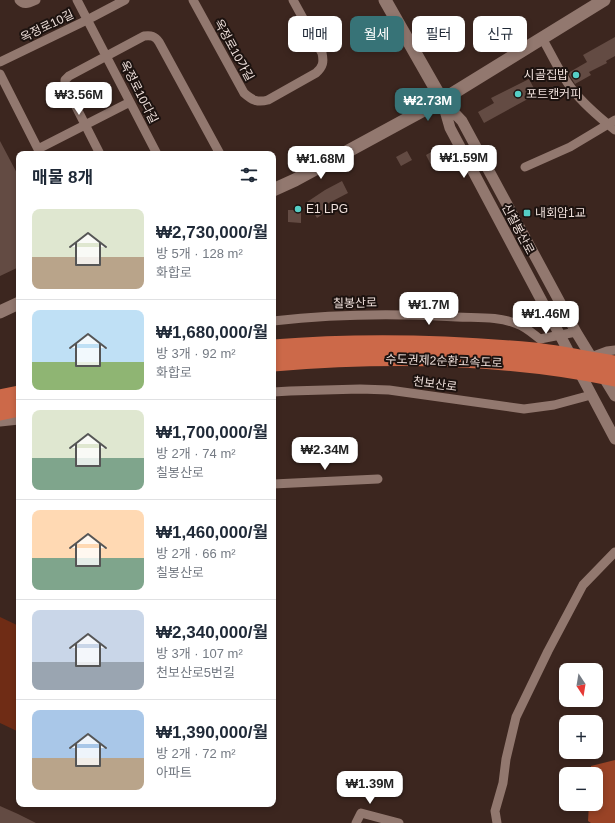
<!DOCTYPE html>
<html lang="ko">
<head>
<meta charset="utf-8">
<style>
	:root { --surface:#fff; --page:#f6f6f7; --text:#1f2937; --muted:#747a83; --line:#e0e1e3; --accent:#377377 }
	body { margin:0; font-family:Helvetica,"Noto Sans KR",sans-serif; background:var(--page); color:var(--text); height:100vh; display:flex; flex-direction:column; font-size:15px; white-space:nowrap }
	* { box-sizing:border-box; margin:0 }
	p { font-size:13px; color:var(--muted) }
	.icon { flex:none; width:22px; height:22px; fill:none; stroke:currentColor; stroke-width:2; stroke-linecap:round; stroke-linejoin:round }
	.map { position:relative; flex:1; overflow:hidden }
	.drawer { position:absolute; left:16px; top:151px; width:260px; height:656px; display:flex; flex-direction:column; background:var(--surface); border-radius:8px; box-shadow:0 2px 6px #0003 }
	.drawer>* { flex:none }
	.top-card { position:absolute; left:288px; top:16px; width:267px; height:36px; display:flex; gap:8px }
	.needle { width:26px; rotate:168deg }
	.fabs { position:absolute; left:559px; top:663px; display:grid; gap:8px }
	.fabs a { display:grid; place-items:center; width:44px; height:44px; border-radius:8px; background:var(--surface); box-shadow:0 2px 6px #0003; font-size:20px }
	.price { position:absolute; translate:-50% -34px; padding:0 9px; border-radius:8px; background:#fff; color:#222; font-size:13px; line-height:26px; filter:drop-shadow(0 1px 2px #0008) }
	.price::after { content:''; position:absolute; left:50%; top:24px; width:12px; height:9px; margin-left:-6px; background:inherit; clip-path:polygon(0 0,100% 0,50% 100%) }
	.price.on { background:var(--accent); color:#fff }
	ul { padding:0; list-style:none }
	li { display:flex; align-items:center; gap:12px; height:100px; padding:0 16px }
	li+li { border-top:1px solid var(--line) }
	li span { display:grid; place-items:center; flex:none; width:112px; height:80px; border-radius:8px; color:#555 }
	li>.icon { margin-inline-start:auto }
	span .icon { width:48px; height:48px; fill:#fffc; stroke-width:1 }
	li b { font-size:17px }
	h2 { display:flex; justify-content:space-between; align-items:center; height:48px; padding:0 16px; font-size:17px }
	.tag { padding:0 14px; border-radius:8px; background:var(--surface); box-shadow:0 2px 6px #0003; font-size:14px; line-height:36px }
	.tag.on { background:var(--accent); color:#fff }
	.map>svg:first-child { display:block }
	.green { fill:#6f2c15 }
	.forest { fill:#994326 }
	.building { fill:#634b43 }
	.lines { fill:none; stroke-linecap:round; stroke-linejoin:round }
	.minor { stroke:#92786f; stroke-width:9 }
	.tertiary { stroke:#92786f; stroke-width:11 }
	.secondary { stroke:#92786f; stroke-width:13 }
	.motorway { stroke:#cc6949; stroke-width:17 }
	.poi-dot { fill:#55cec5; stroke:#1c120f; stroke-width:1.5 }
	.labels { text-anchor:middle; stroke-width:4; stroke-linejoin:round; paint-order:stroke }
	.street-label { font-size:12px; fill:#eedfda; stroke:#1c120f }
	.poi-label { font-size:12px; fill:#eedfda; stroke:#1c120f; text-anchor:start }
</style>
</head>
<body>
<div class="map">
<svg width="615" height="823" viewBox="0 0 615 823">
	<rect width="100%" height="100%" fill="#3c261f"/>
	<path class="green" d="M0 617 19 626V732L0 723Z"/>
	<path class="forest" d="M615 760V823H591L588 821 589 804H596V774H591V766Z"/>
	<path class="building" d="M615 37V56L606 61 607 63 589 72 591 75 575 84 568 73 587 62 583 55Z
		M529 79 537 94 484 123 478 112 494 103 491 98Z
		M0 141 19 177V267L0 276Z
		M438 148 445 160 432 167 426 155Z
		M407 151 412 160 401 166 396 157Z
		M342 181 348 193 325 205 329 210 317 218 307 202 325 190Z
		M288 210H301V223L288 222Z
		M0 806 18 814 36 823H0Z"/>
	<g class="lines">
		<path class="minor" d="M19 0C24 6 29 3 36 0
			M77 0 157 154
			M193 0 244 93C252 100 257 103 268 100L316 73C323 67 324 62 322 53L293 0
			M542 38C552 55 560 74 572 89 584 105 600 118 615 130
			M0 62 87 20 125 0
			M0 74 40 153
			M38 149 130 102
			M100 154 65 85V80L69 76 144 36C151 35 155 36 159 42L220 154
			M525 167 570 147 615 120
			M273 321C334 314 395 313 457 317 476 318 499 316 517 324 526 327 533 334 540 339L576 332
			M591 357 607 351 615 350
			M273 392 290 391 360 389 389 390 524 409 554 405 591 395
			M0 422 19 420
			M273 484 378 479
			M356 823 361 813 399 823
			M497 823 495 811 503 783 506 759 516 717 548 651 583 585 615 552"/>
		<path class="tertiary" d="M442 100 450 128 615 439
			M444 102 462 121 576 332 615 396"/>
		<path class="secondary" d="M385 0 442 100
			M273 190 295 180 442 100 604 0
			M0 312 19 303"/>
		<path class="motorway" d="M273 348C359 341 448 343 534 351 561 354 588 360 615 364
			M273 363C384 354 506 355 615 378
			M0 398 19 394
			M0 412 19 408"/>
	</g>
	<g class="poi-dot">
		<circle cx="576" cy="75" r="4"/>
		<circle cx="518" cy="94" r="4"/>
		<circle cx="298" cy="209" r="4"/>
		<rect x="523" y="209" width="8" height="8" rx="2"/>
	</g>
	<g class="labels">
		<g class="street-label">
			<text transform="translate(47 26) rotate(-26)" y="4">옥정로10길</text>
			<text transform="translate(234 50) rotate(61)" y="4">옥정로10가길</text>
			<text transform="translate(139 92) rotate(63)" y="4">옥정로10다길</text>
			<text transform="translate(518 229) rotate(62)" y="4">신칠봉산로</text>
			<text transform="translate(355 303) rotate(-1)" y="4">칠봉산로</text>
			<text transform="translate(444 361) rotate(2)" y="4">수도권제2순환고속도로</text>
			<text transform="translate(435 384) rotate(8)" y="4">천보산로</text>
		</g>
		<g class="poi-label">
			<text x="568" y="79" text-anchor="end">시골집밥</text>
			<text x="526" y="98">포트캔커피</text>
			<text x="306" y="213">E1 LPG</text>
			<text x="535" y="217">내회암1교</text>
		</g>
	</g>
</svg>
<div class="fabs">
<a><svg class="needle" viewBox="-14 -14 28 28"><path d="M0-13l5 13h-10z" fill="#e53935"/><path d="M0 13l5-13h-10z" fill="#747a83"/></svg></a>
<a>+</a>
<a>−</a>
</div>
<b class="price" style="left:79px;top:116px">₩3.56M</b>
<b class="price on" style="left:428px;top:122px">₩2.73M</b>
<b class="price" style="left:464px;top:179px">₩1.59M</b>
<b class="price" style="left:321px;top:180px">₩1.68M</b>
<b class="price" style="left:429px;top:326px">₩1.7M</b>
<b class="price" style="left:546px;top:335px">₩1.46M</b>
<b class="price" style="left:325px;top:471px">₩2.34M</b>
<b class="price" style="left:370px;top:805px">₩1.39M</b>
<div class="top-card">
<a class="tag">매매</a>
<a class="tag on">월세</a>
<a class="tag">필터</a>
<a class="tag">신규</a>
</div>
<section class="drawer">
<h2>매물 8개<svg class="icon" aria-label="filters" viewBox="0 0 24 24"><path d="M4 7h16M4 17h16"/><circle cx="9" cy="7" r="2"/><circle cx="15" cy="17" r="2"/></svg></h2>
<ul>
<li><span style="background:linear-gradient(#dfe7d0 60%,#b9a48a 0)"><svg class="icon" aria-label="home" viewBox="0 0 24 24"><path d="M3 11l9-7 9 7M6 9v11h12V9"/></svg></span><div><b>₩2,730,000/월</b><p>방 5개 · 128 m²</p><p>화합로</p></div></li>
<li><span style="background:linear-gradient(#bfe0f5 65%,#8fb573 0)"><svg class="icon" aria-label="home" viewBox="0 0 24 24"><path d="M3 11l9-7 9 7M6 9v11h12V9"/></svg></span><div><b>₩1,680,000/월</b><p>방 3개 · 92 m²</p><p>화합로</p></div></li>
<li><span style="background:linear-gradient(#dfe7d0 60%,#7fa58c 0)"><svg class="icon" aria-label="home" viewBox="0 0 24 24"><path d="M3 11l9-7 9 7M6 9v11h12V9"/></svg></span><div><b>₩1,700,000/월</b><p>방 2개 · 74 m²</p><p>칠봉산로</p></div></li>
<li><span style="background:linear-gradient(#ffd9b3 60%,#7fa58c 0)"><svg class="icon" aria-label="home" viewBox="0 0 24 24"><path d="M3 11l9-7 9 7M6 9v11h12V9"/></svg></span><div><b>₩1,460,000/월</b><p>방 2개 · 66 m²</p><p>칠봉산로</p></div></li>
<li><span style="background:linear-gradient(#c9d6e8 65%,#9aa5b1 0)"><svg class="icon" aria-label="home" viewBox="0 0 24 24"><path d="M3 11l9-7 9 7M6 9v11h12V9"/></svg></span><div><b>₩2,340,000/월</b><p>방 3개 · 107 m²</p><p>천보산로5번길</p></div></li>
<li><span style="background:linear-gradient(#a9c7e8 60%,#b9a48a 0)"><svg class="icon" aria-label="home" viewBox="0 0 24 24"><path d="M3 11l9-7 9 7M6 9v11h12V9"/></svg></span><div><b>₩1,390,000/월</b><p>방 2개 · 72 m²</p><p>아파트</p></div></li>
</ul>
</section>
</div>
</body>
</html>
